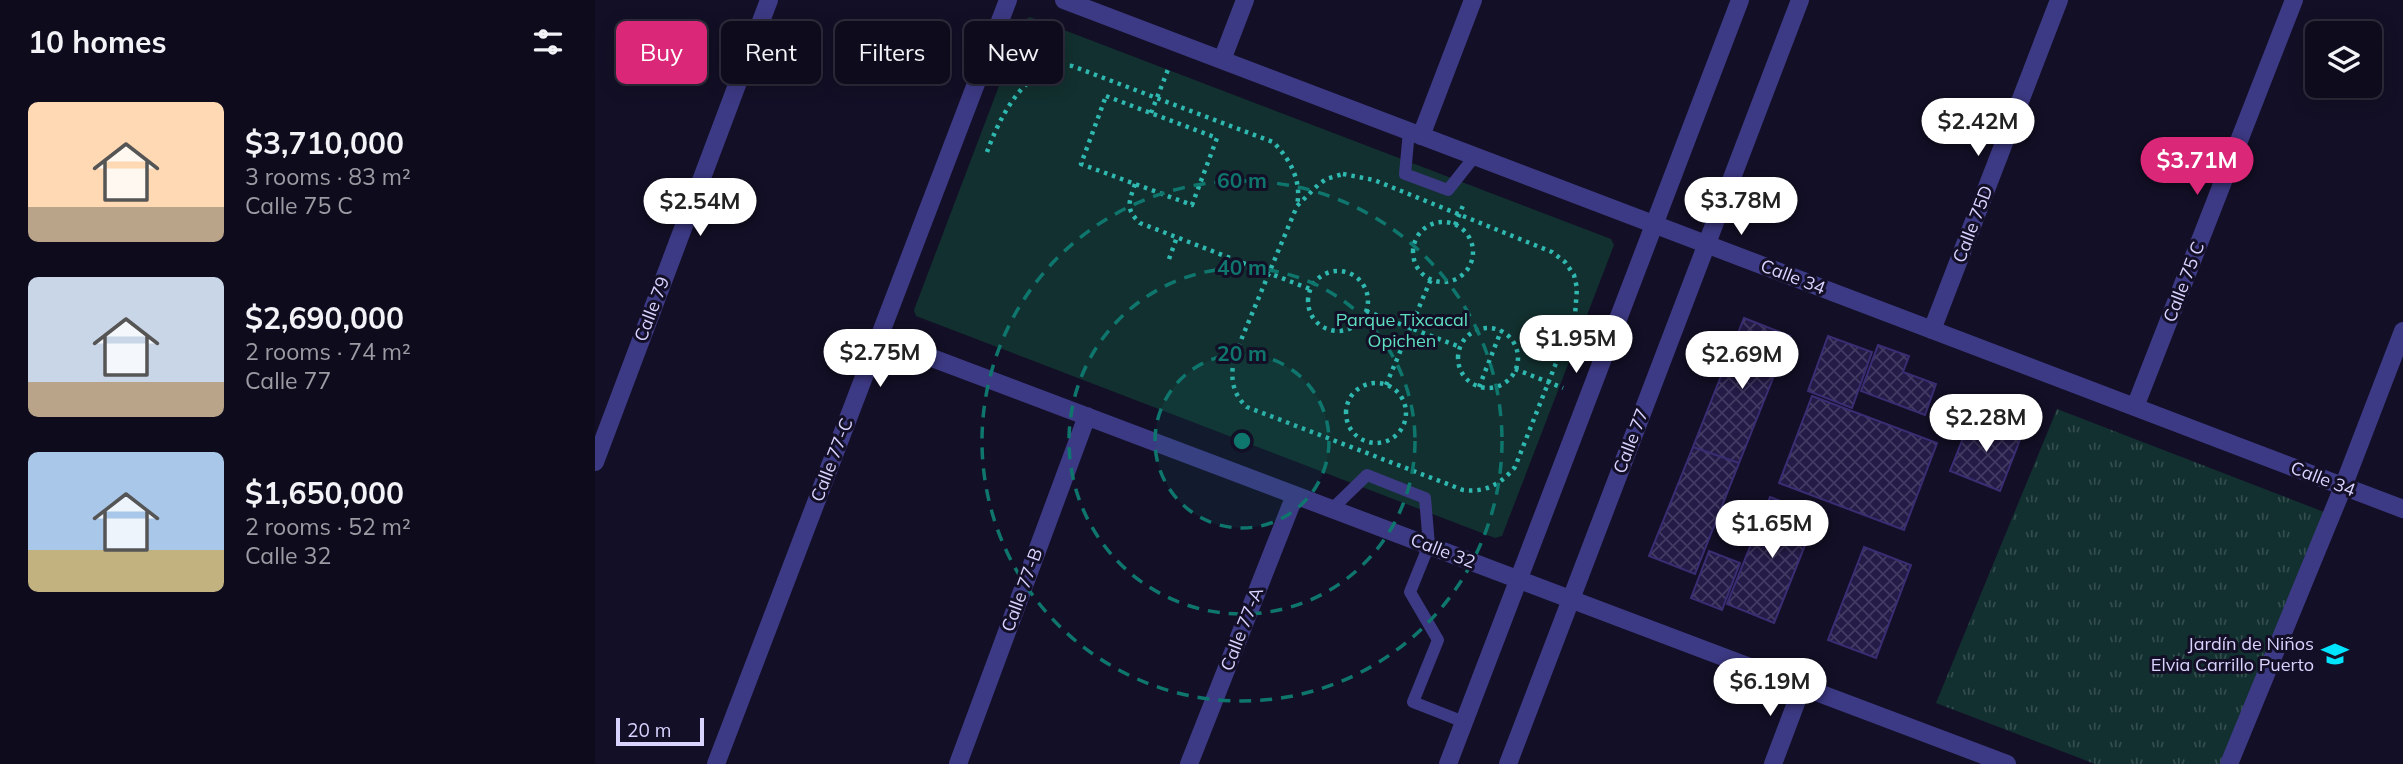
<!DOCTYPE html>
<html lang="en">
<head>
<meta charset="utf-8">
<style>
	:root { --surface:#0e0b1c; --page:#1c1929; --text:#f1f3f6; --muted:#9b9ba3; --line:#2e2b3b; --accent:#db2777 }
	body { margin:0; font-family:Mulish,sans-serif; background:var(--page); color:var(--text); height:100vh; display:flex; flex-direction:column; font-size:26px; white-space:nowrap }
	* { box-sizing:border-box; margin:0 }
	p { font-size:23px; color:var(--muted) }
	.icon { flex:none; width:38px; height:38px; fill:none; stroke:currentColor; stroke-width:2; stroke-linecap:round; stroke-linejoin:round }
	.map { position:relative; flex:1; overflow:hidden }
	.sheet { display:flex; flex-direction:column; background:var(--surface); width:595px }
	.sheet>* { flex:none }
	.hud { position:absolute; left:21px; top:21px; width:665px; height:63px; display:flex; gap:14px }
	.tools { position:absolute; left:1710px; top:21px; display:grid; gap:14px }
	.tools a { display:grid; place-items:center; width:77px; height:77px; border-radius:10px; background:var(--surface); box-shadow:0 4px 18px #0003,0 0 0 2px var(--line); font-size:35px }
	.scale { position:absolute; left:21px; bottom:18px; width:88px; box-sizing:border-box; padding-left:7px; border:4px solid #d9d4ff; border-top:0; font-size:19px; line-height:24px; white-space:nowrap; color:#d9d4ff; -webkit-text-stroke:5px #130f26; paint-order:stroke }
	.price { position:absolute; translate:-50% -60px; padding:0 16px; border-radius:24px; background:#fff; color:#222; font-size:23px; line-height:46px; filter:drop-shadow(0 2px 4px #0008) }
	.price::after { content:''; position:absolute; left:50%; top:42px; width:21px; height:16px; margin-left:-10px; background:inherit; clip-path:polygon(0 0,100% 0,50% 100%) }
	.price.on { background:var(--accent); color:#fff }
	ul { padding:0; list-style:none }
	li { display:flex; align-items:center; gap:21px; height:175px; padding:0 28px }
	li span { display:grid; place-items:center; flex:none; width:196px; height:140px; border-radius:10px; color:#555 }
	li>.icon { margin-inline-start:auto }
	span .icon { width:84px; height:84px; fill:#fffc; stroke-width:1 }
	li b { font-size:30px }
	h2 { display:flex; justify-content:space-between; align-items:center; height:84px; padding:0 28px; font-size:30px }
	.pill { padding:0 24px; border-radius:10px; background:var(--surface); box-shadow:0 4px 18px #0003,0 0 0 2px var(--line); font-size:24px; line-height:63px }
	.pill.on { background:var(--accent); color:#fff }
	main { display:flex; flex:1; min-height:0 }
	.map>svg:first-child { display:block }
	.grass { fill:url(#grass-tufts) }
	.park { fill:#12302f }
	.building { fill:url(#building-cross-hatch); stroke:#3b2d73; stroke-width:2 }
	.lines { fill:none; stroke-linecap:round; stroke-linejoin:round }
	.path { stroke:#2fb8b0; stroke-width:4.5; stroke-dasharray:3.5 5; stroke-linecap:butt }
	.service { stroke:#3d3a85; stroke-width:12 }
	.pedestrian { stroke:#3d3a85; stroke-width:18 }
	.minor { stroke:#3d3a85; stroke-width:18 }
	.tertiary { stroke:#3d3a85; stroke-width:18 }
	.ring { fill:none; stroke:#0f766e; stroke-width:3.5; stroke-dasharray:12 9 }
	.labels { text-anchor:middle; stroke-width:6; stroke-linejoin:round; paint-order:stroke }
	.street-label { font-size:18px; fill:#d9d4ff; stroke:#130f26 }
	.park-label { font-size:18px; fill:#5fe0c0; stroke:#130f26 }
	.poi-label { font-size:18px; fill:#d9d4ff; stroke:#130f26; text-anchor:end }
	.centre { fill:#0f766e; stroke:#130f26; stroke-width:3.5 }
	.ring-label { font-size:21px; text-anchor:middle; font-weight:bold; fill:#0f766e; stroke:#130f26; stroke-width:6; stroke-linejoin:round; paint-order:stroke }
</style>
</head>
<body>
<main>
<section class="sheet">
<h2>10 homes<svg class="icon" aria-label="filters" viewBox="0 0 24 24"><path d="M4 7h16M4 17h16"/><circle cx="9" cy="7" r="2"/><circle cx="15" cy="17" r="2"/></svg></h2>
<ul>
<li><span style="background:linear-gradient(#ffd9b3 75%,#b9a48a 0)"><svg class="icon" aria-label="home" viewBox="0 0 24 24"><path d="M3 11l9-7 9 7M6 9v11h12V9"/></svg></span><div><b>$3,710,000</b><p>3 rooms · 83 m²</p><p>Calle 75 C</p></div></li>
<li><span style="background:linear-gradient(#c9d6e8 75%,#b9a48a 0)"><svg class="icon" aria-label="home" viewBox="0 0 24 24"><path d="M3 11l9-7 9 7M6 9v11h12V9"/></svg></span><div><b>$2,690,000</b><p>2 rooms · 74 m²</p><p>Calle 77</p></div></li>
<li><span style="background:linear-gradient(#a9c7e8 70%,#c2b280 0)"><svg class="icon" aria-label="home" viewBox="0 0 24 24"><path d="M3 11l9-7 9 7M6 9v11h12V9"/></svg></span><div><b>$1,650,000</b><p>2 rooms · 52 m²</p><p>Calle 32</p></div></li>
</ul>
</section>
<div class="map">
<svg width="1808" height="764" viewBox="0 0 1808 764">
	<defs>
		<pattern id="grass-tufts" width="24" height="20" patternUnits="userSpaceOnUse" patternTransform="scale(1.75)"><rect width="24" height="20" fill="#12302f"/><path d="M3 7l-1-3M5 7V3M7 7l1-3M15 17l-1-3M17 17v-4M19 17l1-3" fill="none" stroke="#344d4e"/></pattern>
		<pattern id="building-cross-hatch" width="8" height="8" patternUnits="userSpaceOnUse" patternTransform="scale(1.75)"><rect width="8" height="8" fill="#241b47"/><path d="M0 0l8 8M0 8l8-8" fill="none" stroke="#433b63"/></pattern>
	</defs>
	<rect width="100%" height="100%" fill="#130f26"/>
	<path class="grass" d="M1462 409 1729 512 1626 764H1500L1341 703Z"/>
	<path class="park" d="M435 17 1016 239 1019 245 907 536 900 538 321 316 319 310 429 20Z"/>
	<path class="building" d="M1149 318 1195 336 1144 463 1098 447Z
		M1233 336 1277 352 1257 408 1213 391Z
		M1283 345 1314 356 1308 372 1341 384 1330 415 1266 391Z
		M1217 396 1342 443 1309 530 1184 483Z
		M1376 418 1426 437 1405 491 1355 471Z
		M1098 447 1144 463 1100 574 1054 556Z
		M1175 497 1222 515 1179 623 1132 604Z
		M1269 547 1316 565 1281 658 1233 640Z
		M1114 551 1145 563 1127 610 1096 598Z"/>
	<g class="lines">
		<path class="path" d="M511 96 622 138 597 205 486 164Z
			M556 113 574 67
			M392 152C405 116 432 62 477 66L678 142C695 159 707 181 702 205
			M748 174 779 180 957 252 970 262 979 275 982 288 980 315 920 467C906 484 890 493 868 490L652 407C635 392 635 373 641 352L702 206 723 185 731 179Z
			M540 184C534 202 530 209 545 223L715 289
			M818 252a30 30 0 1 1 60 0a30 30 0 1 1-60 0Z
			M860 225 869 203
			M574 259 582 237
			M713 301a30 30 0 1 1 60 0a30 30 0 1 1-60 0Z
			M771 311 865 347
			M863 358a30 30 0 1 1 60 0a30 30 0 1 1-60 0Z
			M920 369 968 388
			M751 413a30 30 0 1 1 60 0a30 30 0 1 1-60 0Z
			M791 385 836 279
			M884 387 906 331"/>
		<path class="service" d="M814 131 810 174 853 190 880 156
			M737 509 772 475 830 498 834 545 815 592 843 640 818 702 869 722"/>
		<path class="pedestrian" d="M1634 764 1748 487"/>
		<path class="minor" d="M469 0 1808 509
			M627 60 650 0
			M826 136 878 0
			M1337 330 1464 0
			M284 338 1412 764
			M1540 407 1699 0
			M1748 487 1808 331
			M121 764 413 0
			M363 764 492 416
			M594 764 700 495
			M1178 764 1207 687"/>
		<path class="tertiary" d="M0 462 174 0
			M853 764 1145 0
			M913 764 1205 0"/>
	</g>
	<circle cx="647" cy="441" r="87" fill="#0f766e" fill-opacity=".12"/>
	<g class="ring">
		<circle cx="647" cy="441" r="87"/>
		<circle cx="647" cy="441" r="173"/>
		<circle cx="647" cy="441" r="260"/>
	</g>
	<defs>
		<symbol id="school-bare" viewBox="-9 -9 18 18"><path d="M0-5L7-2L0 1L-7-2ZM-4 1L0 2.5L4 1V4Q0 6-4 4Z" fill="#00e5ff" stroke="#130f26" stroke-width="2.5" paint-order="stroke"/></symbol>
	</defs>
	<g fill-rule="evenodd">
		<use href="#school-bare" x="1721" y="635" width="38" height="38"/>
	</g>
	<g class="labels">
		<g class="street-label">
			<text transform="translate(1378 224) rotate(-69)" y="6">Calle 75D</text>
			<text transform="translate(1198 277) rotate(21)" y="6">Calle 34</text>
			<text transform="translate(1589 282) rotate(-69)" y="6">Calle 75 C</text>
			<text transform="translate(57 309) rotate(-69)" y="6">Calle 79</text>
			<text transform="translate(1036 441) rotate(-69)" y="6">Calle 77</text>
			<text transform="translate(237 460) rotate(-69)" y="6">Calle 77-C</text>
			<text transform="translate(1728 479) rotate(21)" y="6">Calle 34</text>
			<text transform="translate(848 551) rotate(21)" y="6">Calle 32</text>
			<text transform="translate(427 590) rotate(-70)" y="6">Calle 77-B</text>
			<text transform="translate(647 629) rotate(-69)" y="6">Calle 77-A</text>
		</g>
		<g class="park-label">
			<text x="807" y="326">Parque Tixcacal<tspan x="807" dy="21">Opichen</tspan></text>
		</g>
		<g class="poi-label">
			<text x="1719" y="650">Jardín de Niños<tspan x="1719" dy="21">Elvia Carrillo Puerto</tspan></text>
		</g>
	</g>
	<circle cx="647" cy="441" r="10" class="centre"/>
	<g class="ring-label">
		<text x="647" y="188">60 m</text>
		<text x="647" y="275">40 m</text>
		<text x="647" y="361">20 m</text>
	</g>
</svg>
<div class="tools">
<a><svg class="icon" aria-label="layers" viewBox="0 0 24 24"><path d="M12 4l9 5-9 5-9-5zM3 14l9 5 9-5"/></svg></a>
</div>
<div class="scale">20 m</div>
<b class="price" style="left:1383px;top:158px">$2.42M</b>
<b class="price on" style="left:1602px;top:197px">$3.71M</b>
<b class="price" style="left:1146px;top:237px">$3.78M</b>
<b class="price" style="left:105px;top:238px">$2.54M</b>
<b class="price" style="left:981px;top:375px">$1.95M</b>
<b class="price" style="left:285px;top:389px">$2.75M</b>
<b class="price" style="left:1147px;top:391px">$2.69M</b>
<b class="price" style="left:1391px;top:454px">$2.28M</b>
<b class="price" style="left:1177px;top:560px">$1.65M</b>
<b class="price" style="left:1175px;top:718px">$6.19M</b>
<div class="hud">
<a class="pill on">Buy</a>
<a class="pill">Rent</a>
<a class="pill">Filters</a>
<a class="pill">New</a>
</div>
</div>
</main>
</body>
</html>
